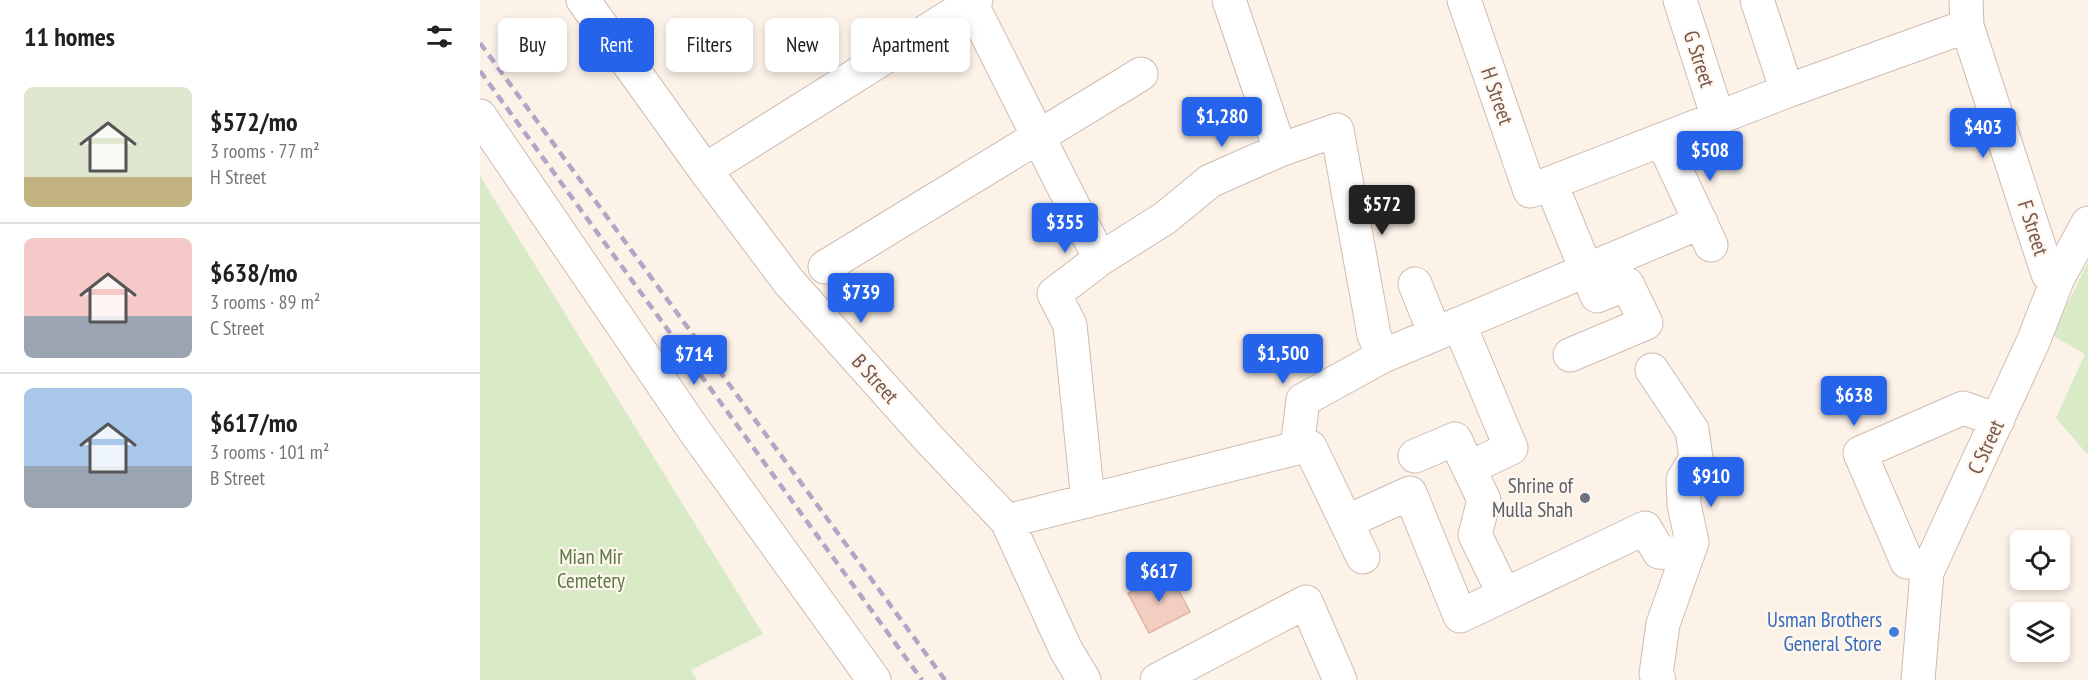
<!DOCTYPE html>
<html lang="en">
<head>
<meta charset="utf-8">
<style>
	:root { --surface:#fff; --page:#f2f2f2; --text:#202124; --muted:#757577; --line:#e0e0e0; --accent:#2563eb }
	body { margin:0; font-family:"PT Sans Narrow",sans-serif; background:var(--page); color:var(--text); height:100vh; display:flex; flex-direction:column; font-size:22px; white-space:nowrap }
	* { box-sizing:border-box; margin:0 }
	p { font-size:20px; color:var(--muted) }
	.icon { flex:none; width:33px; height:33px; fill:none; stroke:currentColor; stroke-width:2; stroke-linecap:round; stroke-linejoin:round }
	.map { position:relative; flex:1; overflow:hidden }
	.details { display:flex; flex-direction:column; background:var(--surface); width:480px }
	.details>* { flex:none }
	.guide { position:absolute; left:18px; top:18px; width:570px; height:54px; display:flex; gap:12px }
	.buttons { position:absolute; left:1530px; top:530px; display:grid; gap:12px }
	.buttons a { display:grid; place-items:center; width:60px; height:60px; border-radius:9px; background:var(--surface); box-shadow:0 3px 9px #0003; font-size:30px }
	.price { position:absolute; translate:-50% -51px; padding:0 14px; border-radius:6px; background:var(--accent); color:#fff; font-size:20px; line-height:39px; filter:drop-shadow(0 2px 3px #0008) }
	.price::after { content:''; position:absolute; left:50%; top:36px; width:18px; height:14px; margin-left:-9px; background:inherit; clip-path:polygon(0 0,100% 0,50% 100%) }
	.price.current { background:#222; color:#fff }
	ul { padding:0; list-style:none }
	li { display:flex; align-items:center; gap:18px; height:150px; padding:0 24px }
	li+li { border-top:2px solid var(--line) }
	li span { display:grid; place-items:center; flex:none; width:168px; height:120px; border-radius:9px; color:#555 }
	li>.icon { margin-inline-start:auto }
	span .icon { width:72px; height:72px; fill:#fffc; stroke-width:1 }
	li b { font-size:26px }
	h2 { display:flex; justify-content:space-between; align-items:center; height:72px; padding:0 24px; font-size:26px }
	.chip { padding:0 21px; border-radius:9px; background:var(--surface); box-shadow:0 3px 9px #0003; font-size:21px; line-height:54px }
	.chip.current { background:var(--accent); color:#fff }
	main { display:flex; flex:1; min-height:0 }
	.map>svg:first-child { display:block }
	.green { fill:#d8eac6 }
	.building { fill:#f1cec0; stroke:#e3b3a0; stroke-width:1.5 }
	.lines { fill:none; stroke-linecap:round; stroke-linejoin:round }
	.minor-casing { stroke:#d0bbb0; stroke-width:35 }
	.minor { stroke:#fff; stroke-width:33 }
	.rail { stroke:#b4a5c6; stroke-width:4.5; stroke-dasharray:9 6; stroke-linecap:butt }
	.worship-dot { fill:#6b7280; stroke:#fff6ee; stroke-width:2 }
	.shop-dot { fill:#3f7fe0; stroke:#fff6ee; stroke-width:2 }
	.labels { text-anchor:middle; stroke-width:4.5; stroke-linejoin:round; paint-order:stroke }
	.street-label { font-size:21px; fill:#75574c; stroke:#fff6ee }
	.worship-label { font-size:21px; fill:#5b616d; stroke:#fff6ee; text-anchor:end }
	.park-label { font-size:21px; fill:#5a7b44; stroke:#fff6ee }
	.shop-label { font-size:21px; fill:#366cbe; stroke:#fff6ee; text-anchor:end }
</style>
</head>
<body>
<main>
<section class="details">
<h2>11 homes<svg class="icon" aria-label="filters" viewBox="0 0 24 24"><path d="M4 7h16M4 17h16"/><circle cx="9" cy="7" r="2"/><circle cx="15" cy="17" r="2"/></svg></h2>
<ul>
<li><span style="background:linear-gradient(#dfe7d0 75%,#c2b280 0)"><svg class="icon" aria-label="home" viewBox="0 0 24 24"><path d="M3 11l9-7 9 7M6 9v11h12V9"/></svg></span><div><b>$572/mo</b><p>3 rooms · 77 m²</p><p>H Street</p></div></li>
<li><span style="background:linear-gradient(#f6c9c9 65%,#9aa5b1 0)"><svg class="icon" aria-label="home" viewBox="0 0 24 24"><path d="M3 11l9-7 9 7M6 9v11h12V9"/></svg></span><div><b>$638/mo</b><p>3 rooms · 89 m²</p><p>C Street</p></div></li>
<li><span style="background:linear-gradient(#a9c7e8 65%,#9aa5b1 0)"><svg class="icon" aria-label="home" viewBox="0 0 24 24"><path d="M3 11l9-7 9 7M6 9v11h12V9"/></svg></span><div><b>$617/mo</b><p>3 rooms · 101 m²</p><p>B Street</p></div></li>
</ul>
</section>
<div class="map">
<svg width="1608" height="680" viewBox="0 0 1608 680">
	<rect width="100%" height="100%" fill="#fcf2e8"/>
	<path class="green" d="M0 176 283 634 211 670 217 680H0Z
		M1608 262V455L1576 418 1605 354 1572 335Z"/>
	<path class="building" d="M690 574 710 612 669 633 648 593Z"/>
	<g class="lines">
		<defs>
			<path id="minor" d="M103 0 225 170 309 282 450 440 527 521 586 650 604 680
				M984 0 1050 191 1307 91 1487 26
				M1200 0 1238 118
				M1277 0 1307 91
				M1486 0 1487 26 1568 274 1578 278
				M491 3 620 259 574 294 590 325 608 501
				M0 116 214 430 394 680
				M1182 140 1231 245
				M800 150 857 130 894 335 903 356
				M225 170 496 0
				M1071 184 1117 296 1147 284 1166 323 1090 355
				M620 259 685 218 730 181 800 150 749 0
				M345 267 661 74
				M935 284 955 334
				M979 324 1031 448 989 468
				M1172 370 1212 430 1216 458 1203 480 1204 504 1212 542 1183 624 1176 674 1179 680
				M817 448 830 447 883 557
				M935 456 975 439 1004 500 995 535 1024 594
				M527 521 817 448 823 400 903 356 1221 222
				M866 522 930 493 980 616 1165 528 1179 552 1208 554
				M1427 562 1380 453 1483 408 1518 420
				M677 680 826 602 860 680
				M1438 680 1447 572 1553 342 1578 278 1608 223"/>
		</defs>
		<use href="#minor" class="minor-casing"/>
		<use href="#minor" class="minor"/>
		<path class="rail" d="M0 43 465 680
			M0 71 442 680"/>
	</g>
	<circle class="worship-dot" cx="1105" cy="498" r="6"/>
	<circle class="shop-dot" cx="1414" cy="632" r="6"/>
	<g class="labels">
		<g class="street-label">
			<text transform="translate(1219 59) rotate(72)" y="7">G Street</text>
			<text transform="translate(1017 96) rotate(71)" y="7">H Street</text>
			<text transform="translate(1553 228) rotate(72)" y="7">F Street</text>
			<text transform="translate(395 379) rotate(48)" y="7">B Street</text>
			<text transform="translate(1506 447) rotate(-65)" y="7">C Street</text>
		</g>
		<g class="worship-label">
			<text x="1093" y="493">Shrine of<tspan x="1093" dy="24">Mulla Shah</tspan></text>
		</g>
		<g class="park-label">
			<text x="111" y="564">Mian Mir<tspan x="111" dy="24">Cemetery</tspan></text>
		</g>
		<g class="shop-label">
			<text x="1402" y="627">Usman Brothers<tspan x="1402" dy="24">General Store</tspan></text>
		</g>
	</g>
</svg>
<div class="buttons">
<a><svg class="icon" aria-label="locate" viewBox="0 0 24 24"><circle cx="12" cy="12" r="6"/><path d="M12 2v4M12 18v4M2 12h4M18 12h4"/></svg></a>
<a><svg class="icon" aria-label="layers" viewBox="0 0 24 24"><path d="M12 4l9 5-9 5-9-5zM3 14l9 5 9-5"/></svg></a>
</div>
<b class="price" style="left:742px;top:148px">$1,280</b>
<b class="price" style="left:1503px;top:159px">$403</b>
<b class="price" style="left:1230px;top:182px">$508</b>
<b class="price current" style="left:902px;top:236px">$572</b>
<b class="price" style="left:585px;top:254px">$355</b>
<b class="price" style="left:381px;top:324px">$739</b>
<b class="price" style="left:803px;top:385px">$1,500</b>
<b class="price" style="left:214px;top:386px">$714</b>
<b class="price" style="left:1374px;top:427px">$638</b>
<b class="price" style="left:1231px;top:508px">$910</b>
<b class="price" style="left:679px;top:603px">$617</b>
<div class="guide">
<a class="chip">Buy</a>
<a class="chip current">Rent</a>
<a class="chip">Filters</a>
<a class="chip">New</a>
<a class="chip">Apartment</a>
</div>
</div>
</main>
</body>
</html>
